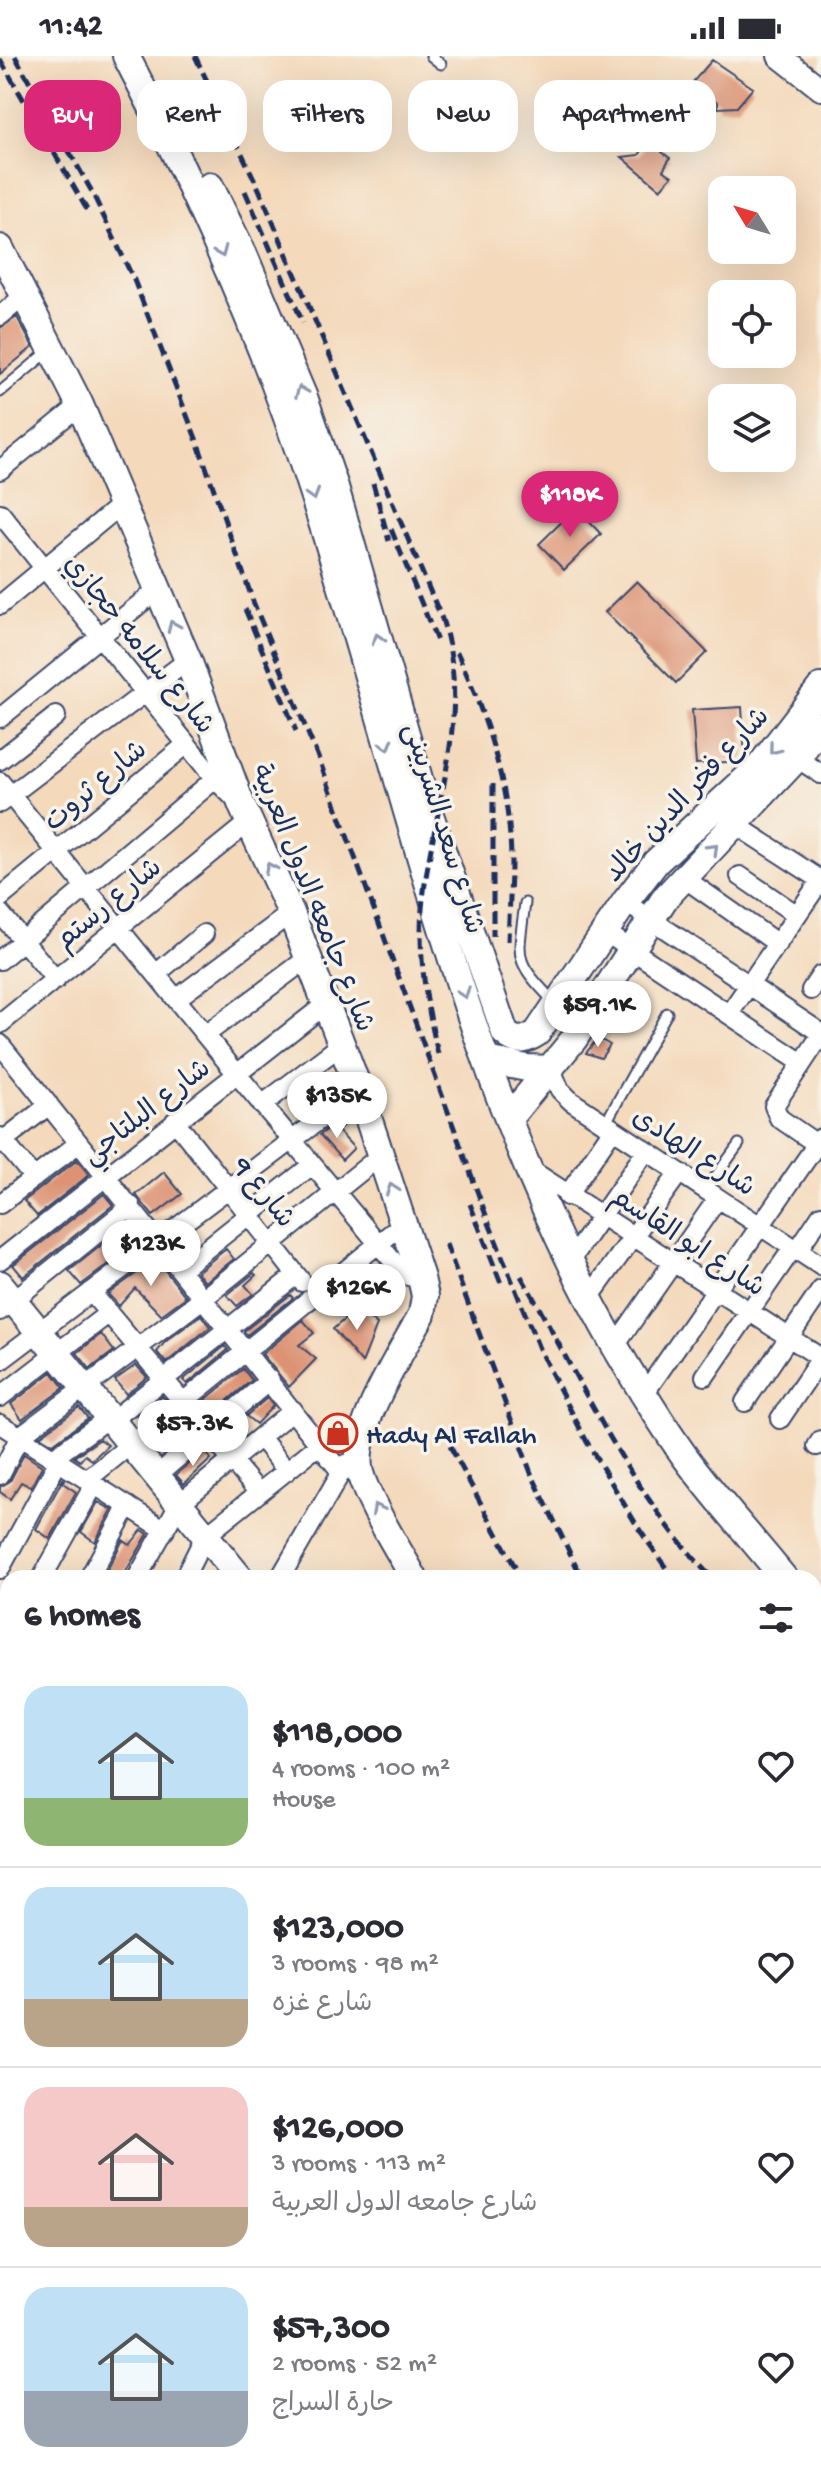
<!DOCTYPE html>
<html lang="en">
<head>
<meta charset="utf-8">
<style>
	:root { --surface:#fff; --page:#f2f2f3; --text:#2b2b33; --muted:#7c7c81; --line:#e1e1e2; --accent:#db2777 }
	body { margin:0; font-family:"Gochi Hand","Playpen Sans Arabic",sans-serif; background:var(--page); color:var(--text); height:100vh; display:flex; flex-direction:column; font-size:30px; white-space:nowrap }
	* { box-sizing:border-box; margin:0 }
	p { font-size:26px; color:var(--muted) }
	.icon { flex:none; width:44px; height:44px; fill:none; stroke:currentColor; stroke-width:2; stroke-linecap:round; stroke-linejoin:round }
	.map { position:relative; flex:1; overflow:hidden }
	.sheet { position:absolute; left:0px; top:1514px; width:822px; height:912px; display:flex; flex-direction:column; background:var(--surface); border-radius:24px 24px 0 0; box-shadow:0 8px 32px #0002 }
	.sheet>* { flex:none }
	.banner { position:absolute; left:24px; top:24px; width:774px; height:72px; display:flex; gap:16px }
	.needle { width:52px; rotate:308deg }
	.controls { position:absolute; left:708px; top:120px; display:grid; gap:16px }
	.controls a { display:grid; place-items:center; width:88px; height:88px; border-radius:16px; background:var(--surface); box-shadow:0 8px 32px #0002; font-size:40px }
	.price { position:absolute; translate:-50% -68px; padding:0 18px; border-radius:28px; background:#fff; color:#222; font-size:26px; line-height:52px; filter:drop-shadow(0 2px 4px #0008) }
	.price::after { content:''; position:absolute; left:50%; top:48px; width:24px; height:18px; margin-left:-12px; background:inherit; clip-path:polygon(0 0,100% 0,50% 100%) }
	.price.current { background:var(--accent); color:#fff }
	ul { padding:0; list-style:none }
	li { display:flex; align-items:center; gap:24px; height:200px; padding:0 24px }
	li+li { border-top:2px solid var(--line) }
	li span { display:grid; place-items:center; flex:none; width:224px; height:160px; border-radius:24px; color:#555 }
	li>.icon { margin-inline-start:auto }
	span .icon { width:96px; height:96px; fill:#fffc; stroke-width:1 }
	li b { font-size:34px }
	h2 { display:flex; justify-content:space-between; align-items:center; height:96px; padding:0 24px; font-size:34px }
	.tag { padding:0 28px; border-radius:24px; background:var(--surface); box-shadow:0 8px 32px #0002; font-size:28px; line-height:72px }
	.tag.current { background:var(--accent); color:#fff }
	.status { display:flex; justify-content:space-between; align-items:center; height:56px; padding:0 40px; background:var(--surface); direction:ltr }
	.status svg { height:22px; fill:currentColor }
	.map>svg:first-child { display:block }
	.building { fill:#dc9273 }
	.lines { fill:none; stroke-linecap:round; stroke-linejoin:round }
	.service-casing { stroke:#3c486c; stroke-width:13 }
	.minor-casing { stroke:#3c486c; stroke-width:22 }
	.tertiary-casing { stroke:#3c486c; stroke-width:26 }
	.secondary-casing { stroke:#3c486c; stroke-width:30 }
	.service { stroke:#fff; stroke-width:9 }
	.minor { stroke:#fff; stroke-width:18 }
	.tertiary { stroke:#fff; stroke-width:22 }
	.secondary { stroke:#fff; stroke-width:26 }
	.rail { stroke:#1b2f5e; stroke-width:5; stroke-dasharray:12 6; stroke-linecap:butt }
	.oneway { stroke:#8d97ae }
	.labels { text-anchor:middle; stroke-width:7; stroke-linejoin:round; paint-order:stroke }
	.street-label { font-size:28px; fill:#1b2f5e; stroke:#f7f3e8 }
	.poi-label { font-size:28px; fill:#1b2f5e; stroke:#f7f3e8; text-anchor:start }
</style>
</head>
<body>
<div class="status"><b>11:42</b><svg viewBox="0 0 49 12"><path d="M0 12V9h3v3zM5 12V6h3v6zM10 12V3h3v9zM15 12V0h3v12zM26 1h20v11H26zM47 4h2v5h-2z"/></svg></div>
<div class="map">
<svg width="821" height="2426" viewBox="0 0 821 2426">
	<rect width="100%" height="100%" fill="#f7f3e8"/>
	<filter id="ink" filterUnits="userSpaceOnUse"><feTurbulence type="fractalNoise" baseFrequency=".0125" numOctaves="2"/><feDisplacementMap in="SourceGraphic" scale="16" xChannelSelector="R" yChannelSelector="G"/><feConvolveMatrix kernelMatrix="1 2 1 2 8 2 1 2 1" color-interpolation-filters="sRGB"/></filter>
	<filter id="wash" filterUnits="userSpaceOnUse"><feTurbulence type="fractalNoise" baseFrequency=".006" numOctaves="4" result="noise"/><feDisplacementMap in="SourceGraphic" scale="32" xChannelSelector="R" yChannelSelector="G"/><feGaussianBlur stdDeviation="1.8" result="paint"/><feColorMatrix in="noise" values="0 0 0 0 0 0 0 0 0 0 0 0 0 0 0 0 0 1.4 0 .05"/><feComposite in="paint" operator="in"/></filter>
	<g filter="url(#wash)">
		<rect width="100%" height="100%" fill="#f4d9bb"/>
		<g id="blocks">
			<path class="building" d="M712 4 753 32 737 51 718 52V46L692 27Z
				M663 63 662 96 670 102 663 114 672 120 660 133 622 101 639 99Z
				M17 261 33 291 0 318V272Z
				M576 452 601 478 564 514 539 488Z
				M637 525 707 596 676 627 605 556Z
				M742 651 745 702 742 705 696 708 692 654Z
				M598 982 610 989 601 1002 586 997Z
				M339 1064 344 1068 338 1075 354 1092 342 1104 320 1079Z
				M77 1104 89 1119 37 1160 24 1145Z
				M164 1116 182 1138 153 1160 136 1139Z
				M104 1138 113 1149 23 1221 13 1209Z
				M128 1168 141 1184 81 1229 69 1215Z
				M187 1179 196 1186 182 1197 175 1189Z
				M226 1193 234 1203 205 1226 197 1216Z
				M156 1203 186 1241 161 1259 135 1232 119 1250 108 1238Z
				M254 1217 256 1219 245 1229 253 1238 237 1250 227 1239Z
				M290 1239 293 1242 247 1279 244 1275Z
				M359 1251 377 1269 362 1307 333 1273Z
				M201 1259 210 1271 166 1307 157 1296 165 1286Z
				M303 1264 314 1277 299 1289 316 1303 289 1331 262 1298Z
				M101 1278 114 1295 90 1313 77 1297Z
				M225 1290 228 1294 187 1328 183 1324Z
				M136 1309 147 1321 126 1338 115 1324Z
				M243 1313 252 1324 210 1359 200 1348Z
				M52 1316 64 1332 22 1363 11 1348Z
				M162 1340 166 1344 141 1364 138 1359Z
				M267 1342 273 1350 256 1368 246 1360Z
				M79 1351 88 1362 53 1388 40 1380Z
				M180 1364 182 1368 168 1384 162 1379Z
				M100 1383 108 1389 92 1404 85 1399 80 1405 74 1401Z
				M204 1395 211 1403 184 1428 176 1419Z
				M24 1398 42 1410 31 1431 21 1426 10 1443 0 1436V1431L10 1425Z
				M63 1423 65 1424 63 1427 76 1436 50 1483 36 1473Z
				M98 1446 112 1454 95 1486 81 1476Z
				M142 1474 148 1478 122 1522H103L123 1484 130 1489Z"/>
		</g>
	</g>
	<g filter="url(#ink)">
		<use href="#blocks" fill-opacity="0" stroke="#3c486c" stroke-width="2"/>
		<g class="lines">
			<defs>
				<path id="service" d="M431 0 441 8
					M0 336 49 295
					M525 847C518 904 512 902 554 946
					M605 1068 667 957
					M706 1134 739 1088
					M814 2194 821 2200"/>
				<path id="minor" d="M0 260 24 240
					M0 414 80 349
					M0 457 215 723 237 745
					M0 549 122 448
					M0 662 157 534
					M797 702 821 718
					M0 704 56 660
					M0 726 236 1017 397 1210 408 1220 421 1222
					M0 747 188 604
					M740 820 797 859
					M684 822 778 888
					M0 842 187 688
					M625 846 821 977
					M0 857 56 924
					M605 876 802 1007
					M0 904 215 723
					M156 918 204 878
					M811 934 821 919
					M176 943 291 857
					M729 958 821 824 736 769
					M0 968 249 766
					M205 979 308 902
					M821 979 774 1050 779 1062 821 1091
					M0 988 341 1416
					M551 1013 560 1034 571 1045 821 1210
					M262 1049 341 989
					M175 1065 302 1226
					M0 1081 34 1122
					M0 1087 49 1049
					M531 1114 821 1302
					M567 1140 613 1073
					M0 1148 79 1087
					M797 1195 821 1159
					M0 1204 326 948
					M571 1204 646 1095
					M181 1213 312 1109
					M91 1236 259 1437
					M589 1242 679 1117
					M0 1255 131 1150
					M615 1290 718 1142
					M0 1305 359 1034
					M705 1320 793 1192
					M644 1338 821 1082
					M0 1341 109 1257
					M745 1346 821 1234
					M780 1363 821 1302
					M111 1365 296 1219
					M0 1368 165 1474
					M260 1381 287 1415
					M817 1390 821 1384
					M53 1402 108 1362
					M0 1419 20 1380 204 1242 380 1100
					M156 1420 270 1324
					M88 1423 404 1167
					M0 1513 58 1406
					M42 1522 94 1429
					M89 1522 128 1450
					M137 1522 179 1448 293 1354
					M184 1522 205 1480 320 1388
					M280 1522 346 1408
					M0 1597 8 1583
					M0 1685 8 1671
					M0 1765 8 1750
					M0 1859 8 1845
					M814 2256 821 2252
					M814 2282 821 2295
					M0 2308 8 2313
					M814 2320 821 2317
					M483 2418 485 2426
					M604 2418 606 2426
					M759 2418 763 2426
					M114 2426 117 2418
					M237 2426 239 2418
					M631 2426 644 2418"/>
				<path id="tertiary" d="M779 0 821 33"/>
				<path id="secondary" d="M126 0C198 139 263 282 311 432 404 718 464 1028 616 1292 637 1328 659 1364 683 1398 714 1441 751 1481 784 1522
					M210 130 244 199 305 344 335 431 426 747 505 977C516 987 525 985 537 977L625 846 656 806 760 710 821 631
					M0 192 80 349 188 604 242 750 291 857 359 1034 421 1222 425 1240 422 1258C402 1296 349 1375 360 1417 369 1447 398 1493 414 1522
					M487 1004 527 1012 551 1013
					M509 1062 574 983 665 842 797 702 821 669
					M0 1228 240 1522
					M814 1559 821 1568
					M0 1894 8 1891
					M814 2101 821 2109
					M0 2204 8 2209
					M0 2233 8 2237
					M310 2418 323 2426
					M364 2418 378 2426"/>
			</defs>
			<use href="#service" class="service-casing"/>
			<use href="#minor" class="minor-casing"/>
			<use href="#tertiary" class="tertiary-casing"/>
			<use href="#secondary" class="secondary-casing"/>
			<use href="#service" class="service"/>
			<use href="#minor" class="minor"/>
			<use href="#tertiary" class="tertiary"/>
			<use href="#secondary" class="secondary"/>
			<path class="rail" d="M15 0 91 134 134 224 197 385 254 548 320 706 487 1162 540 1295 587 1386 639 1473 673 1522
				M195 0 259 133 442 563C474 661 431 755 422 853 418 903 427 949 438 998
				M0 3 90 159
				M245 135 303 267
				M373 427 389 485
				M391 473 437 585
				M245 553 296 675
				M457 596C487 662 510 730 511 804 511 831 509 858 508 885
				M493 728V880
				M470 1148 502 1230
				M446 1188 531 1417 582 1522
				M521 1220C580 1322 629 1436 712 1522
				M450 1390 521 1522
				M814 1628 821 1635
				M814 1678 821 1686
				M814 1711 821 1720
				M814 1865 821 1874
				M814 1944 821 1953
				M814 1973 821 1982
				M814 1993 821 2001
				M814 2056 821 2064"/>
		</g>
		<defs><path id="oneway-chevron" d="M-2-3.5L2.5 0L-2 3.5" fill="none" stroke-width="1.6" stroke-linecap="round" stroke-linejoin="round" transform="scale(2)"/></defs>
		<g class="oneway">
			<use href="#oneway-chevron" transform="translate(221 196) rotate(67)"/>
			<use href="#oneway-chevron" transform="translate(301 335) rotate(-111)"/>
			<use href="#oneway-chevron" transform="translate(313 439) rotate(73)"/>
			<use href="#oneway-chevron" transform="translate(173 570) rotate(-114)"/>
			<use href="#oneway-chevron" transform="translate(378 583) rotate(-106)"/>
			<use href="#oneway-chevron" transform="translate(387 689) rotate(74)"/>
			<use href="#oneway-chevron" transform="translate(774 693) rotate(129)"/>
			<use href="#oneway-chevron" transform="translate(713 793) rotate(-45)"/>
			<use href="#oneway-chevron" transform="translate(270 812) rotate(-115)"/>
			<use href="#oneway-chevron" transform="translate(464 937) rotate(71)"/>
			<use href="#oneway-chevron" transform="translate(392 1133) rotate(-109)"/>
			<use href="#oneway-chevron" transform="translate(377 1453) rotate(-118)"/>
		</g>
	</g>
	<defs>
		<symbol id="shop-ring" viewBox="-11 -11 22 22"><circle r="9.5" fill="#f7f3e8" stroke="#c8321e" stroke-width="1.5"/><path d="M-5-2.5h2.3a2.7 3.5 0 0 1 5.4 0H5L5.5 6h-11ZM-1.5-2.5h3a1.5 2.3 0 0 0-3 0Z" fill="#c8321e"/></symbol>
	</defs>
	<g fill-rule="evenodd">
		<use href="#shop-ring" x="316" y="1355" width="44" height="44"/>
	</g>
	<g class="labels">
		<g class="street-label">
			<text transform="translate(141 587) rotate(51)" y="10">شارع سلامه حجازي</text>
			<text transform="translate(94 728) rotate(-40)" y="10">شارع ثروت</text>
			<text transform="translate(685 737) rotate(-47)" y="10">شارع فخر الدين خالد</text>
			<text transform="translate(446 772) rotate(73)" y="10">شارع سعد الشربينى</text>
			<text transform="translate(315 841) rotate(68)" y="10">شارع جامعه الدول العربية</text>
			<text transform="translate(107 846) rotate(-39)" y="10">شارع رستم</text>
			<text transform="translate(145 1054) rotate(-38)" y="10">شارع البلتاجي</text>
			<text transform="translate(695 1094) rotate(33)" y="10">شارع الهادى</text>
			<text transform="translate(266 1135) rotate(52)" y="10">شارع 9</text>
			<text transform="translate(689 1184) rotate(33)" y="10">شارع ابو القاسم</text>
		</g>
		<g class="poi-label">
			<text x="366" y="1387">Hady Al Fallah</text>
		</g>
	</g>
</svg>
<div class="controls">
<a><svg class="needle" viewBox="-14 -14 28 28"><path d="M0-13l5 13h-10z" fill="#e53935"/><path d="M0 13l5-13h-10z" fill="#7c7c81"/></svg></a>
<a><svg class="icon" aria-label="locate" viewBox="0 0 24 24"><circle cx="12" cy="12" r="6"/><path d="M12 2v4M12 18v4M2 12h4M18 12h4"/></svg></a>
<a><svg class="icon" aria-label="layers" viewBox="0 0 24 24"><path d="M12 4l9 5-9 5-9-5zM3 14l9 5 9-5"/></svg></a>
</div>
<b class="price current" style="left:570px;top:483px">$118K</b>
<b class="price" style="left:598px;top:993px">$59.1K</b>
<b class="price" style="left:337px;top:1084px">$135K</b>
<b class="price" style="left:151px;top:1232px">$123K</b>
<b class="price" style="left:357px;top:1276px">$126K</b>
<b class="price" style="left:193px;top:1412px">$57.3K</b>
<div class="banner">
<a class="tag current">Buy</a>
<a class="tag">Rent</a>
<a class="tag">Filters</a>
<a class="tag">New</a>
<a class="tag">Apartment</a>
</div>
<section class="sheet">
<h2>6 homes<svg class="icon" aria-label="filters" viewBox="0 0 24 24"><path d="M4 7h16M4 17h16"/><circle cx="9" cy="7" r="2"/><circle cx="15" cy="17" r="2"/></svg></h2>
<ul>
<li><span style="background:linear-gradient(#bfe0f5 70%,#8fb573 0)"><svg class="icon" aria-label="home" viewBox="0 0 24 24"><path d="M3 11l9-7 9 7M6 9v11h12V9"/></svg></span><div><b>$118,000</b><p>4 rooms · 100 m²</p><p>House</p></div><svg class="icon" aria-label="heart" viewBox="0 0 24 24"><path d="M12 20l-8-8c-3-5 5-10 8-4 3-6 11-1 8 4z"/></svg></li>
<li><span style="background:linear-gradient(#bfe0f5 70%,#b9a48a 0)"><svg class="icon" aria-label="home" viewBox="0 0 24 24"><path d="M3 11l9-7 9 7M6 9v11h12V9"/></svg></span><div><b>$123,000</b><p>3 rooms · 98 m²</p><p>شارع غزه</p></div><svg class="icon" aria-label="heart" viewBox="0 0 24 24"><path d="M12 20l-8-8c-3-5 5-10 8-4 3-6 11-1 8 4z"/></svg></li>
<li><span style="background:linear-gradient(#f6c9c9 75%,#b9a48a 0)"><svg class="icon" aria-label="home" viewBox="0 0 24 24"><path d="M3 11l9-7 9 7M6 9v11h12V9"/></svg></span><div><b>$126,000</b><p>3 rooms · 113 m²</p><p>شارع جامعه الدول العربية</p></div><svg class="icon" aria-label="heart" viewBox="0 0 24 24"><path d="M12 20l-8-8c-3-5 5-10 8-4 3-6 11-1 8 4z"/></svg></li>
<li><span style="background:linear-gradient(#bfe0f5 65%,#9aa5b1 0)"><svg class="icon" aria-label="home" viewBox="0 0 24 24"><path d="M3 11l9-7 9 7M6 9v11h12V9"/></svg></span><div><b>$57,300</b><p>2 rooms · 52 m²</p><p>حارة السراج</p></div><svg class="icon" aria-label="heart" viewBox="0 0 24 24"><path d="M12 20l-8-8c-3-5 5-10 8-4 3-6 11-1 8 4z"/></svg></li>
</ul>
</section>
</div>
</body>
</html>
